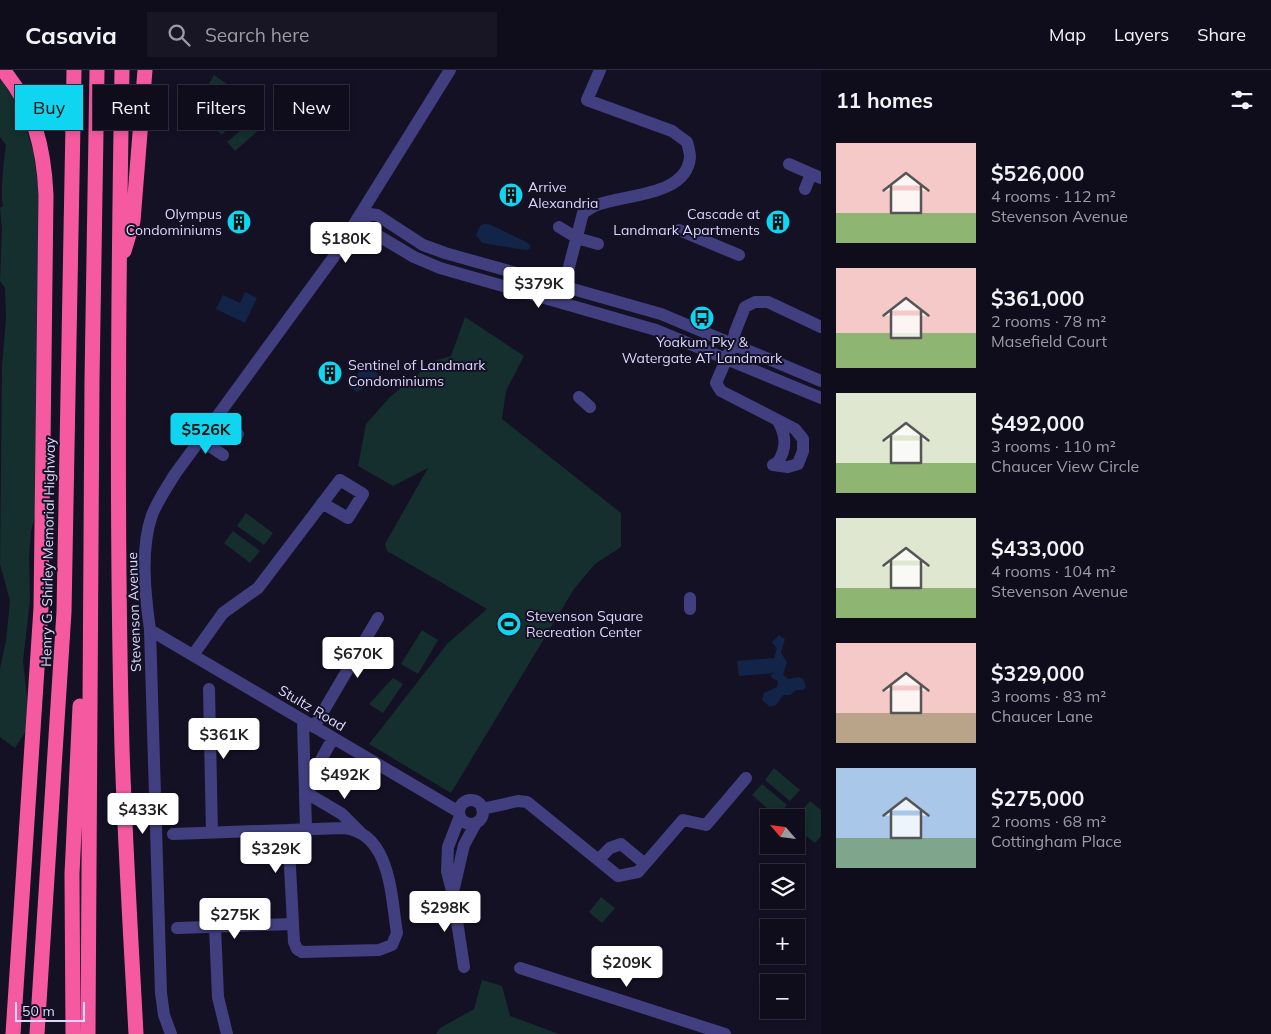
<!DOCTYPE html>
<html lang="en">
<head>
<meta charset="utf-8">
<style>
	:root { --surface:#0f0d1c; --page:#181625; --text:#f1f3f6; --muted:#9b9ca3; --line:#2f2d3b; --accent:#10d5f0 }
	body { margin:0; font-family:Mulish,sans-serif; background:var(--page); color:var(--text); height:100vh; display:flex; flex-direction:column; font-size:19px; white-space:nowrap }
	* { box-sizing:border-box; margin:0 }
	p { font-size:16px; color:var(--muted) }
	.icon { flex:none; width:28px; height:28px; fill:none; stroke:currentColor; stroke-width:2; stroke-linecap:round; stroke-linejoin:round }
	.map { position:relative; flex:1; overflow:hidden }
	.sheet { display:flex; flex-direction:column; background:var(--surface); width:450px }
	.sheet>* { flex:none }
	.top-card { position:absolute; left:15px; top:15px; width:475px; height:45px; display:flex; gap:10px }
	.needle { width:32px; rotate:298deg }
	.buttons { position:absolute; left:760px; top:739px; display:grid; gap:10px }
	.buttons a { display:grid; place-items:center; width:45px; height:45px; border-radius:0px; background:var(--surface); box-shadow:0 2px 8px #0003,0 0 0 1px var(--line); font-size:25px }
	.scale { position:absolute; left:15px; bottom:12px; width:70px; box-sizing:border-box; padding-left:5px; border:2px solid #dcd7fc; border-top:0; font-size:14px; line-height:18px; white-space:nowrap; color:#dcd7fc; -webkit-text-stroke:4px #141125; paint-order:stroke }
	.price { position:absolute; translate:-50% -42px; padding:0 11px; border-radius:5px; background:#fff; color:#222; font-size:16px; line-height:32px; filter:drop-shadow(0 1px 2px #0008) }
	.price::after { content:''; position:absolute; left:50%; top:30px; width:15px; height:11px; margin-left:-8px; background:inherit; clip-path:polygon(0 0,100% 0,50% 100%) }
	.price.active { background:var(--accent); color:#111 }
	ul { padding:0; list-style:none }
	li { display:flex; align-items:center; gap:15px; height:125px; padding:0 15px }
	li span { display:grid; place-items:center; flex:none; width:140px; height:100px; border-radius:0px; color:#555 }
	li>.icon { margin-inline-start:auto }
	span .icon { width:60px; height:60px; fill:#fffc; stroke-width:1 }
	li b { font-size:21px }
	h2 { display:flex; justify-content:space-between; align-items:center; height:60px; padding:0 15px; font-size:21px }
	.chip { padding:0 18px; border-radius:0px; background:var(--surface); box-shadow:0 2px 8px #0003,0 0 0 1px var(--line); font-size:18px; line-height:45px }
	.chip.active { background:var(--accent); color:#111 }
	header { display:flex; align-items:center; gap:30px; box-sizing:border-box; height:70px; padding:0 25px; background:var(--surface); border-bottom:1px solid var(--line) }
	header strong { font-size:24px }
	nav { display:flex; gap:28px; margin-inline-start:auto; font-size:18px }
	.search { width:350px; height:45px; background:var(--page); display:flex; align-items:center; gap:12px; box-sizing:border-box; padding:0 18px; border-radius:0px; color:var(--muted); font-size:19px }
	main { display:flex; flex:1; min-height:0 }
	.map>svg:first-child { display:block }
	.green { fill:#142f2e }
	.water { fill:#122548 }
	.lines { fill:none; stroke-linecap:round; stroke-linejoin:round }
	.minor { stroke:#423f81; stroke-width:12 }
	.highway { stroke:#f55aa1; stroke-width:15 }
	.labels { text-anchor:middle; stroke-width:4; stroke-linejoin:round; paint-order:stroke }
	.poi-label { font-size:14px; fill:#dcd7fc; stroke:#141125; text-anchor:start }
	.street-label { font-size:14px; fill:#dcd7fc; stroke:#141125 }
</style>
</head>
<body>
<header>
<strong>Casavia</strong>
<div class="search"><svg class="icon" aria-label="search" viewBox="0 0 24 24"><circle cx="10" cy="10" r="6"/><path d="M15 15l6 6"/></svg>Search here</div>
<nav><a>Map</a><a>Layers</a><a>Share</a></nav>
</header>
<main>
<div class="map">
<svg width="821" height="964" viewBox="0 0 821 964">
	<rect width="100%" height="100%" fill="#141125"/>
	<path class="green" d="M214 5 233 18 216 40 200 30Z
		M0 8 21 41 33 81 40 127 44 415 31 461 29 488 30 530 23 591 30 655 15 678 0 667V598L6 571 10 531 0 494 2 296 6 249 5 218 0 211 2 159 0 138 3 136C0 126 4 88 6 75L0 67Z
		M232 29 244 40 222 65 210 54Z
		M253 50 260 59 235 81 227 72Z
		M465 247 524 286 506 321 502 349 621 443V477L595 494 574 519 451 723 369 674 448 573 487 539 387 481 385 474 428 398 393 416 358 396 366 354 390 327 434 291 451 286Z
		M246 443 273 463 264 475 237 456Z
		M233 461 260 481 250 493 224 473Z
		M422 560 438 570 418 604 401 594Z
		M393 608 403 614 383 643 369 634Z
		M774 698 800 720 790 731 765 710Z
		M762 714 787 735 777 747 752 725Z
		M810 731 821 740V766L815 773 796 758V747Z
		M601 827 615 838 602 853 589 842Z
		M482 910 502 916 510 946 559 964H436L440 958 474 939Z"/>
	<path class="water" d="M484 154H489L526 172 530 175V179L526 180 482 173 476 165 480 156Z
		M245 222 257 228 245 253 216 239 223 225 240 233Z
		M364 295 381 306 357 322 349 316Z
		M779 565 785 569 781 583 787 592 783 605 788 609 799 607 803 609 806 617 803 620H796L790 625H783L776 635 770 637 762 630 764 623 777 617 778 611 772 608 771 605 775 603 739 606 737 591 774 588 777 579 772 572Z"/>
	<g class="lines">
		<path class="minor" d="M789 94 821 108
			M805 119 811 104
			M362 143 367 159 414 187 440 198 656 260 821 328
			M362 143 377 145 423 175 445 183 661 244 821 311
			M559 157 577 168 598 174
			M679 160 739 185
			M564 225V216L583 143C588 140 592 137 597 135 623 124 687 127 690 87 690 83 688 76 687 72L672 61 587 30 600 0
			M579 327 590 337
			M216 348 238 364
			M179 355 223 385
			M773 395 788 397 798 394 803 381V369L795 359 721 321 716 313 733 274 735 262 745 237 755 232H768L821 257
			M773 395 778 392C787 378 786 366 779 353
			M690 528V539
			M150 560 459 742
			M193 585 223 543 258 518 340 410 363 424 348 448 322 433
			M209 619 212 763
			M303 650 306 759
			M314 657 378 548
			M305 719 333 668
			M305 722 342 744 361 763
			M459 742a12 12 0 1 1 24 0a12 12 0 1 1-24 0Z
			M482 739 518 731 527 732 618 806 638 802 683 750 706 755 746 708
			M460 746 448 777 447 801 453 825 464 897
			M343 758C391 762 391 827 397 863L392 875 379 880 302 882 297 879 294 872 288 760Z
			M173 764 288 760
			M598 790 610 778 621 774 645 794
			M454 818 464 775 476 753
			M215 857 218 927 227 964
			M177 858 293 854
			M520 898 725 964
			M171 964 164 945 161 923 150 560C145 524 140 479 152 445 158 430 167 417 175 404L333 188 450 0"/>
		<path class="highway" d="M3 0C34 37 44 78 46 125L41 538 13 964
			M122 0C118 226 116 452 122 678 125 774 131 869 136 964
			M124 181 133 151 145 0
			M37 964 64 542 74 0
			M73 964 72 804 80 636
			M88 964 92 311 97 0"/>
	</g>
	<defs>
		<symbol id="building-disc" viewBox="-11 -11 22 22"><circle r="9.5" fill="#10d5f0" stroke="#141125"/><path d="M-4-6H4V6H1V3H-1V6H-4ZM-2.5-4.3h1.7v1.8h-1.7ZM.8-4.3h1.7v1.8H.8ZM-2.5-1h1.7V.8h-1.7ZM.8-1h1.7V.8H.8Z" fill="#111"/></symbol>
		<symbol id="bus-disc" viewBox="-11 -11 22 22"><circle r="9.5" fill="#10d5f0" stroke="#141125"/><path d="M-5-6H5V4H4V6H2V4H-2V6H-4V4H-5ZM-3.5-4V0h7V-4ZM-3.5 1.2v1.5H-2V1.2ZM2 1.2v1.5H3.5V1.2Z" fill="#111"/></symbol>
		<symbol id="stadium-disc" viewBox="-11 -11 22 22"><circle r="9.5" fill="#10d5f0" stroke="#141125"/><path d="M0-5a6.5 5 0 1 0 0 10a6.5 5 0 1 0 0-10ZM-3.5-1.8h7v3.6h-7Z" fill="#111"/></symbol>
	</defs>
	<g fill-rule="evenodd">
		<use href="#building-disc" x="497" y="111" width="28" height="28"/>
		<use href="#building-disc" x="225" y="138" width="28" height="28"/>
		<use href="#building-disc" x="764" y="138" width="28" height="28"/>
		<use href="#bus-disc" x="688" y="234" width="28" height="28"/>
		<use href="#building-disc" x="316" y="289" width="28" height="28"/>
		<use href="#stadium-disc" x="495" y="540" width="28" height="28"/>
	</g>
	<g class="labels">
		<g class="poi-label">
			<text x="528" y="122">Arrive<tspan x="528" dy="16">Alexandria</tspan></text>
			<text x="222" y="149" text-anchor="end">Olympus<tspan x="222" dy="16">Condominiums</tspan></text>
			<text x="760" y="149" text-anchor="end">Cascade at<tspan x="760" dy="16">Landmark Apartments</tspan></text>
			<text x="702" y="277" text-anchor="middle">Yoakum Pky &amp;<tspan x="702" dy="16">Watergate AT Landmark</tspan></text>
			<text x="348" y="300">Sentinel of Landmark<tspan x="348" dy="16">Condominiums</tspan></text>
			<text x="526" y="551">Stevenson Square<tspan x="526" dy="16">Recreation Center</tspan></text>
		</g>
		<g class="street-label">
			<text transform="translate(48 482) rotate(-89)" y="5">Henry G. Shirley Memorial Highway</text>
			<text transform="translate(134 542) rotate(-92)" y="5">Stevenson Avenue</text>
			<text transform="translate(312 638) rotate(31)" y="5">Stultz Road</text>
		</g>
	</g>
</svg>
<div class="buttons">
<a><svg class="needle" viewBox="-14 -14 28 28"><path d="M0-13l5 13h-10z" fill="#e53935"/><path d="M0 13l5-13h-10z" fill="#9b9ca3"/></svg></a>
<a><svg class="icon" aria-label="layers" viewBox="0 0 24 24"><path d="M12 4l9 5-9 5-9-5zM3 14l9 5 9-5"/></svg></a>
<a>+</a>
<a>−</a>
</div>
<div class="scale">50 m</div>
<b class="price" style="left:346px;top:194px">$180K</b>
<b class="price" style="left:539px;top:239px">$379K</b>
<b class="price active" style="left:206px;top:385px">$526K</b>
<b class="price" style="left:358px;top:609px">$670K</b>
<b class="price" style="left:224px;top:690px">$361K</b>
<b class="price" style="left:345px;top:730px">$492K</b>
<b class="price" style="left:143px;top:765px">$433K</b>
<b class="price" style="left:276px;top:804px">$329K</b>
<b class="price" style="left:445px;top:863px">$298K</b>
<b class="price" style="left:235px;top:870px">$275K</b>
<b class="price" style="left:627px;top:918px">$209K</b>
<div class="top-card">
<a class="chip active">Buy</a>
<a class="chip">Rent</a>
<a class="chip">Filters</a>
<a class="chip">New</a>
</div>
</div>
<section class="sheet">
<h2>11 homes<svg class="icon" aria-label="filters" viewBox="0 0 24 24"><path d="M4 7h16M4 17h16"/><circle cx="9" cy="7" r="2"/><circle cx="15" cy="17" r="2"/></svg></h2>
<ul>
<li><span style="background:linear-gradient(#f6c9c9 70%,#8fb573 0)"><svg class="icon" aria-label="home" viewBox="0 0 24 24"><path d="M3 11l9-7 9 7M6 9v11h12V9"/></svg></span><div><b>$526,000</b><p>4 rooms · 112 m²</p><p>Stevenson Avenue</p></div></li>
<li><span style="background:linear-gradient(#f6c9c9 65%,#8fb573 0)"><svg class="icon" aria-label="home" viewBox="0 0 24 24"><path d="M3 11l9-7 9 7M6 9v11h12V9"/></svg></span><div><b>$361,000</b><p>2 rooms · 78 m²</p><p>Masefield Court</p></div></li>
<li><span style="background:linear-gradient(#dfe7d0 70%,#8fb573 0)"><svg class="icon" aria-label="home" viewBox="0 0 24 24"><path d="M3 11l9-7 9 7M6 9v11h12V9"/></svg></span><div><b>$492,000</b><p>3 rooms · 110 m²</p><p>Chaucer View Circle</p></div></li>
<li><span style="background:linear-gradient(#dfe7d0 70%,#8fb573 0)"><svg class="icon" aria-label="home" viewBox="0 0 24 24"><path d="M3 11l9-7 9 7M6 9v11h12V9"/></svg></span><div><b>$433,000</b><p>4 rooms · 104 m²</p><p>Stevenson Avenue</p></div></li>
<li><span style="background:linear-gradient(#f6c9c9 70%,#b9a48a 0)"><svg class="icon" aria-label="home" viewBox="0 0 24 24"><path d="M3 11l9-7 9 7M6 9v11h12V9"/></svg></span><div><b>$329,000</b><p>3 rooms · 83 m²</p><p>Chaucer Lane</p></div></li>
<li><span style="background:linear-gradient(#a9c7e8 70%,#7fa58c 0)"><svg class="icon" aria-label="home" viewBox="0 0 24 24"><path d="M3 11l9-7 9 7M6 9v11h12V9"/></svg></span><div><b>$275,000</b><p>2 rooms · 68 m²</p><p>Cottingham Place</p></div></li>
</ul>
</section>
</main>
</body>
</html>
